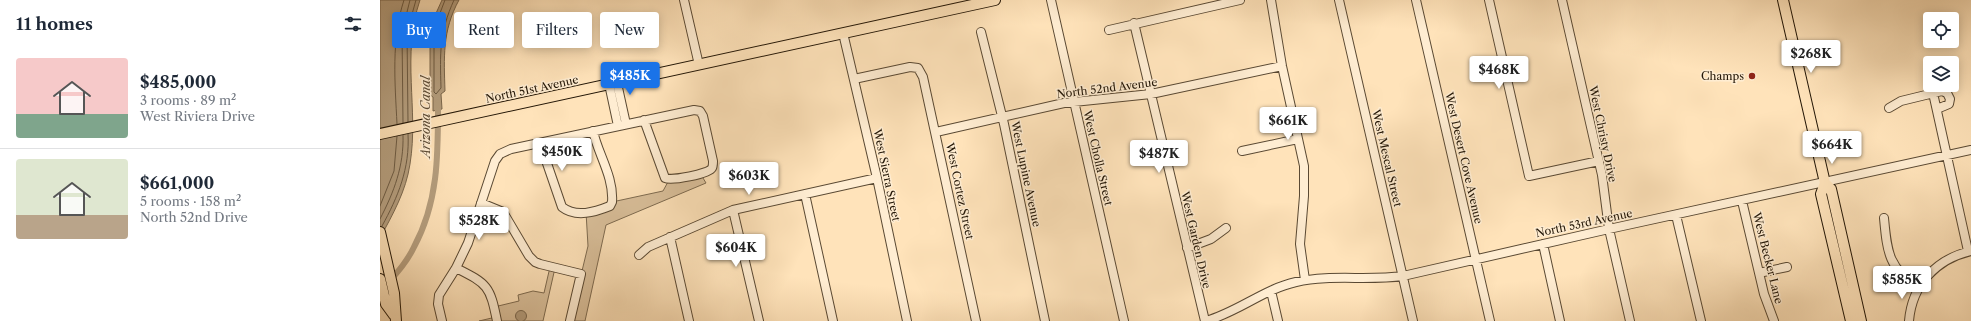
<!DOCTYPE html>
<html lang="en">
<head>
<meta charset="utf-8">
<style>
	:root { --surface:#fff; --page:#f2f2f3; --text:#1f2937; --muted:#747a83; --line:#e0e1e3; --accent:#1a73e8 }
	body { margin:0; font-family:"Libre Caslon Text",serif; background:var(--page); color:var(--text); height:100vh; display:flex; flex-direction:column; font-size:15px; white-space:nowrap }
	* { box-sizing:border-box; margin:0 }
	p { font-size:13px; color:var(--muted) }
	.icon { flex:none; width:22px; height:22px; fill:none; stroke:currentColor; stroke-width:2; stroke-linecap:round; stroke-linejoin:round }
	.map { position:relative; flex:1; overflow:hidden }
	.sheet { display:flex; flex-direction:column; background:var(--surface); width:380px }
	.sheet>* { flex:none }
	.guide { position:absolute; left:12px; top:12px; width:380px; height:36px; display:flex; gap:8px }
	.buttons { position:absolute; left:1543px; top:12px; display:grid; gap:8px }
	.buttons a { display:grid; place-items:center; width:36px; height:36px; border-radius:4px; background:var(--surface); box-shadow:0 2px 10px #0003; font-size:20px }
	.price { position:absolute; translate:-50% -34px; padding:0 9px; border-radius:4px; background:#fff; color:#222; font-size:13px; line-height:26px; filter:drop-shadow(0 1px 2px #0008) }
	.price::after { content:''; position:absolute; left:50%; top:24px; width:12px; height:9px; margin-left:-6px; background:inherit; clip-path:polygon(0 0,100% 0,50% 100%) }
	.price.current { background:var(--accent); color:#fff }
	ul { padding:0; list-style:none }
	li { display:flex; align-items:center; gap:12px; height:100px; padding:0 16px }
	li+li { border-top:1px solid var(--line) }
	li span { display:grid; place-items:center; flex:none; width:112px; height:80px; border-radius:4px; color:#555 }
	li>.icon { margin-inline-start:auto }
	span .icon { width:48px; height:48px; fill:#fffc; stroke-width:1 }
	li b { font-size:17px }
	h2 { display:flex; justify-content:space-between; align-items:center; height:48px; padding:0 16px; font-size:17px }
	.chip { padding:0 14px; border-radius:4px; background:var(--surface); box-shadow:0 2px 10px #0003; font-size:14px; line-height:36px }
	.chip.current { background:var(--accent); color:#fff }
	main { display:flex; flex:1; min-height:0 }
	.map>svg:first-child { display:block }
	.green { fill:#dac09b; stroke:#7e6b50 }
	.water { fill:#b49d7d; stroke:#7a674d }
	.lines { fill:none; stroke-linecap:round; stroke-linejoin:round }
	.shore { stroke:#6c5a42; stroke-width:1 }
	.canal { stroke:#b49d7d; stroke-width:6 }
	.minor-casing { stroke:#5a4933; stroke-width:10 }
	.major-casing { stroke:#231606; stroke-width:12 }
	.minor { stroke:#ffedd2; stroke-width:8 }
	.major { stroke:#ffe3ba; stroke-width:10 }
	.poi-dot { fill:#8f2418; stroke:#ffedd2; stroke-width:1.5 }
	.labels { text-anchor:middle; stroke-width:3; stroke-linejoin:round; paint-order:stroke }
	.poi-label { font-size:11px; fill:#231606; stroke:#ffedd2; text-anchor:end }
	.street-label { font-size:11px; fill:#231606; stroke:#ffedd2 }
	.water-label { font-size:12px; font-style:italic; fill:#5d4c36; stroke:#ffedd2 }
</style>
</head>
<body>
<main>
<section class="sheet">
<h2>11 homes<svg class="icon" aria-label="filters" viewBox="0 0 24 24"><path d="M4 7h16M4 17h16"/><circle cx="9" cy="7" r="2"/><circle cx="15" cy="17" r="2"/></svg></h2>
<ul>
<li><span style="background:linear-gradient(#f6c9c9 70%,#7fa58c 0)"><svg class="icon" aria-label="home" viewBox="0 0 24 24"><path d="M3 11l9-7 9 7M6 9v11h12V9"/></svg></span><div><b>$485,000</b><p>3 rooms · 89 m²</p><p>West Riviera Drive</p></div></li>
<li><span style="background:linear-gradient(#dfe7d0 70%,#b9a48a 0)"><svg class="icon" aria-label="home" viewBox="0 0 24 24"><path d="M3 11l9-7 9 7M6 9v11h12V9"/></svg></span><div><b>$661,000</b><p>5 rooms · 158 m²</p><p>North 52nd Drive</p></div></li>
</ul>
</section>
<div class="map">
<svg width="1591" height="321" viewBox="0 0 1591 321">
	<rect width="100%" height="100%" fill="#ffe3ba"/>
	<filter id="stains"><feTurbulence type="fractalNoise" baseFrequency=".005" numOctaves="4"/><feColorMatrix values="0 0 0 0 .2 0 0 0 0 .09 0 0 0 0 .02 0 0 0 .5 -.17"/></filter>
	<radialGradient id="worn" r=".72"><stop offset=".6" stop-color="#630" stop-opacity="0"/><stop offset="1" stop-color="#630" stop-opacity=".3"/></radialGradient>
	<path class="green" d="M320 173 326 183 226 225 205 321H190L208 246 206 212 232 202 283 191 289 180Z
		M170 267 175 268 163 321H99L116 317 114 307 139 301 138 295 153 291 164 293Z"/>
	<path class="water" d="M0 0H40C21 56 39 109 30 164 26 191 13 214 0 238Z
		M62 0H79C62 31 64 58 65 91L61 94 62 109 53 111V97L50 95V42L53 20Z
		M135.5 316a5.5 5.5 0 1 1 11 0a5.5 5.5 0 1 1-11 0Z"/>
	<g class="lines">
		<path class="shore" d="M65 0 57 21 54 42V92L56 94 61 88C60 54 59 33 74 0
			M28 122 27 32 36 0
			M23 123 22 32 30 0
			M17 124C15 83 11 39 24 0
			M0 206 14 171 17 136
			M0 219C14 192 24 166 23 135
			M2 226C18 197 30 168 28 134"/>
		<path class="canal" d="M1 291C13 277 26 264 34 247 59 201 58 152 58 102"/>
		<defs>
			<path id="minor" d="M304 0 319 65
				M671 0 744 321
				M891 0 902 66 924 166V196L920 244 925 280
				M959 0 1033 321
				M1036 0 1110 321
				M1109 0 1149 176 1219 161
				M1182 0 1222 175 1229 229 1250 321
				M754 23 825 321
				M729 30 860 0
				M601 32 624 124 665 321
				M463 33 497 178 527 321
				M474 79 530 67 538 68 543 77 596 321
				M237 83 246 124
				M229 84 238 126
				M1553 93 1588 251
				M1509 108 1521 101 1562 91 1567 93 1570 99 1569 104 1557 109
				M556 132 684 103 771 94 902 66
				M160 143 182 207C196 218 215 212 230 206L232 202C234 177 218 154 213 131
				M862 151 918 139
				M425 194 453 321
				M1362 201 1384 294 1394 321
				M101 203 123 212 149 256 155 262 160 264 201 274 190 321
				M353 210 379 321
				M1296 215 1321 321
				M1504 218C1507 250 1508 270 1539 286
				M290 237 309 321
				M1163 244 1180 321
				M807 248 831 239 846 228
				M259 255 268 247 353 210 497 178
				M76 268C108 284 110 286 117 321
				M1379 273 1407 267
				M891 291 898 321
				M62 321 58 304 59 295 76 268 88 243 115 161 120 154 131 149 314 110 320 111 323 116 333 161C333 162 333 167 332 168 329 174 291 181 285 178L264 120
				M826 321C858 312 884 289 916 282 951 274 987 281 1023 276L1229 229 1591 150
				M1529 321C1532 285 1556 259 1591 251"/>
			<path id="major" d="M1403 0 1445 183 1451 189 1481 321
				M0 134 615 0
				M1445 183 1441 194 1471 321
				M0 232 14 293 16 321
				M0 279 6 304 14 315"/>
		</defs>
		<use href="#minor" class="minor-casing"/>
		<use href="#major" class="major-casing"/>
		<use href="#minor" class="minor"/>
		<use href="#major" class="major"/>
	</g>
	<circle class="poi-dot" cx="1372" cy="76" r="4"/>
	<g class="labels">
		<g class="poi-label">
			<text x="1364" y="80">Champs</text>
		</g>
		<g class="street-label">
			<text transform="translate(727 88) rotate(-7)" y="4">North 52nd Avenue</text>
			<text transform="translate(152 89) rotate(-12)" y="4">North 51st Avenue</text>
			<text transform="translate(1223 134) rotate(78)" y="4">West Christy Drive</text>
			<text transform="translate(718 158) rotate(77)" y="4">West Cholla Street</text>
			<text transform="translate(1007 158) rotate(77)" y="4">West Mescal Street</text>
			<text transform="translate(1084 158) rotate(77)" y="4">West Desert Cove Avenue</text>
			<text transform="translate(646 174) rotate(78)" y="4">West Lupine Avenue</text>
			<text transform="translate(507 175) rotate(78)" y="4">West Sierra Street</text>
			<text transform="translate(580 191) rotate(78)" y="4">West Cortez Street</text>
			<text transform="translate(1204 223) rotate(-12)" y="4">North 53rd Avenue</text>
			<text transform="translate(816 240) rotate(77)" y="4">West Garden Drive</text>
			<text transform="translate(1388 258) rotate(76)" y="4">West Becker Lane</text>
		</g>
		<g class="water-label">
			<text transform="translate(46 117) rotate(-90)" y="4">Arizona Canal</text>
		</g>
	</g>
	<rect width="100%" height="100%" filter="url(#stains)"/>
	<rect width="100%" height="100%" fill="url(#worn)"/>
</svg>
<div class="buttons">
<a><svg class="icon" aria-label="locate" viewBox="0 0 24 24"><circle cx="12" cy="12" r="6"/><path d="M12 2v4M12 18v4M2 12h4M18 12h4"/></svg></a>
<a><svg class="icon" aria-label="layers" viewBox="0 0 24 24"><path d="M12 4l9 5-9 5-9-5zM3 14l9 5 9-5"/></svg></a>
</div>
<b class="price" style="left:1431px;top:74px">$268K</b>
<b class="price" style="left:1119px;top:90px">$468K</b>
<b class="price current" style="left:250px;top:96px">$485K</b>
<b class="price" style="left:908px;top:141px">$661K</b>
<b class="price" style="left:1452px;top:165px">$664K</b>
<b class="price" style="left:182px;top:172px">$450K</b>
<b class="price" style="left:779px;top:174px">$487K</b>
<b class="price" style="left:369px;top:196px">$603K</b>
<b class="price" style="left:99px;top:241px">$528K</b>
<b class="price" style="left:356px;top:268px">$604K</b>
<b class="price" style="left:1522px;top:300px">$585K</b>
<div class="guide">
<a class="chip current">Buy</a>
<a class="chip">Rent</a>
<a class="chip">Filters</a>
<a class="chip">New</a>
</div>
</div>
</main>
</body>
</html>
